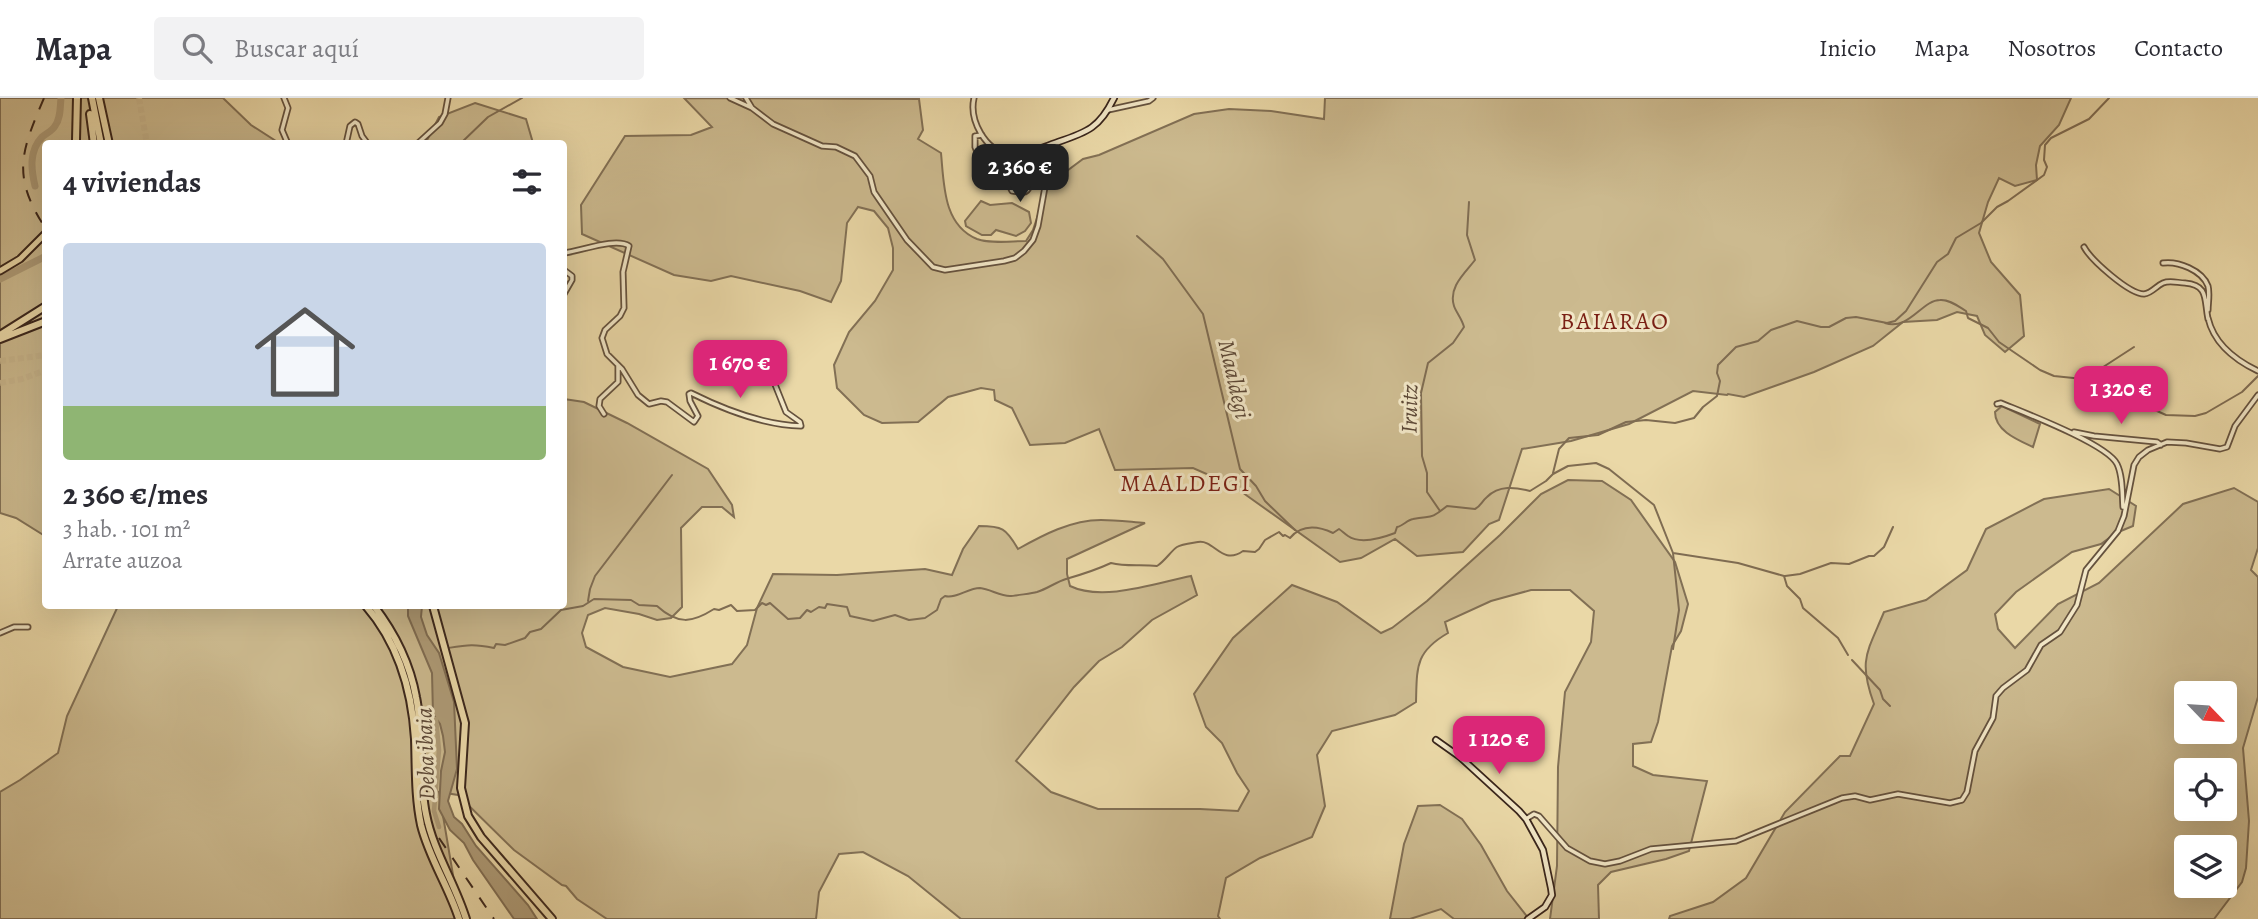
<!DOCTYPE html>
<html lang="es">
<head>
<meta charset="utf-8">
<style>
	:root { --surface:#fff; --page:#f2f2f3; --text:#2b2b33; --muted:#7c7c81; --line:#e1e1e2; --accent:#db2777 }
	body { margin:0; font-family:Alegreya,serif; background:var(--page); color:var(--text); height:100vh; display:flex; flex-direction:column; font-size:26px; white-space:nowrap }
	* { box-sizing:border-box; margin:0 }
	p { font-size:23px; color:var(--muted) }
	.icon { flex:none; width:38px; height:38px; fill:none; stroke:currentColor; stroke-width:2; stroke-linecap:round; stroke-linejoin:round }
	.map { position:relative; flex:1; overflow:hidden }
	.side { position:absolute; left:42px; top:42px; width:525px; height:469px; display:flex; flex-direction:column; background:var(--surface); border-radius:7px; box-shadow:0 7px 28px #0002 }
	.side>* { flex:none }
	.needle { width:46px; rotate:115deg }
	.buttons { position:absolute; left:2174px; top:583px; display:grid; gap:14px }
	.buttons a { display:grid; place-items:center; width:63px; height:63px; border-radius:7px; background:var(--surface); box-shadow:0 7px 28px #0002; font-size:35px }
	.price { position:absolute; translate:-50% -60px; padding:0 16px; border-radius:14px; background:var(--accent); color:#fff; font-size:23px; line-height:46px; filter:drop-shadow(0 2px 4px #0008) }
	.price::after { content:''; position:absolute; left:50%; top:42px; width:21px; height:16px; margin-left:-10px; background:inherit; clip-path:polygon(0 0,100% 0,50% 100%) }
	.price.on { background:#222; color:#fff }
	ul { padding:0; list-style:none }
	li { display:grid; align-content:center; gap:14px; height:371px; padding:0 21px }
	li span { display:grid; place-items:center; height:217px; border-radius:7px; color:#555 }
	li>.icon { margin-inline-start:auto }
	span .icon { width:126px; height:126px; fill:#fffc; stroke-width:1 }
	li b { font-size:30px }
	h2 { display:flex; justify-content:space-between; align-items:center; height:84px; padding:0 21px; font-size:30px }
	header { display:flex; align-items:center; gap:42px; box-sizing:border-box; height:98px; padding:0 35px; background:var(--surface); border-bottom:2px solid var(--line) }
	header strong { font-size:33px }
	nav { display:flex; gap:38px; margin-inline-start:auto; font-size:24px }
	.search { width:490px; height:63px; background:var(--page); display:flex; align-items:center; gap:18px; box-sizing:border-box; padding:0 24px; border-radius:7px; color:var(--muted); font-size:26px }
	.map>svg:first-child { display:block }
	.green { fill:#ccba8f; stroke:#827055; stroke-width:2; fill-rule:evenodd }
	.water { fill:#ae9b77; stroke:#7f6c52; stroke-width:2 }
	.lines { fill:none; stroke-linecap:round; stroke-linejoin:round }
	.stream { stroke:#7f6c52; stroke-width:2 }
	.canal { stroke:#ae9b77; stroke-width:4.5 }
	.river { stroke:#ae9b77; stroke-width:7 }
	.highway-tunnel { stroke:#c7b48b; stroke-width:6; stroke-dasharray:6 3; stroke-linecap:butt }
	.street-casing { stroke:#65523e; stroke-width:7 }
	.secondary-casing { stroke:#39251b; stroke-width:8 }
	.primary-casing { stroke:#39251b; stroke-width:9 }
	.highway-casing { stroke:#39251b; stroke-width:10 }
	.street { stroke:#f1e6c6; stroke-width:3.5 }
	.secondary { stroke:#f1e6c6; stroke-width:4.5 }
	.primary { stroke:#ead8a7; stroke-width:5 }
	.highway { stroke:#ead8a7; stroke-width:6 }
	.rail { stroke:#39251b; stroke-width:2; stroke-dasharray:12 12; stroke-linecap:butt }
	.labels { text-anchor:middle; stroke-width:6; stroke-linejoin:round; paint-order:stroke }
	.water-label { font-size:23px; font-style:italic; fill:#5c4837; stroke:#f1e6c6 }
	.quarter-label { font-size:24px; letter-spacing:2px; fill:#7a1f14; stroke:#f1e6c6 }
</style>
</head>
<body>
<header>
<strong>Mapa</strong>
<div class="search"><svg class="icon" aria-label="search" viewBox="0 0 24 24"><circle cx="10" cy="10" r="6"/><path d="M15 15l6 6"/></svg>Buscar aquí</div>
<nav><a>Inicio</a><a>Mapa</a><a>Nosotros</a><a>Contacto</a></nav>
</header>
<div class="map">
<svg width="2258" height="821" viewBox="0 0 2258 821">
	<rect width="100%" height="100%" fill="#ead8a7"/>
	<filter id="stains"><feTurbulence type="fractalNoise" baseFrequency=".00286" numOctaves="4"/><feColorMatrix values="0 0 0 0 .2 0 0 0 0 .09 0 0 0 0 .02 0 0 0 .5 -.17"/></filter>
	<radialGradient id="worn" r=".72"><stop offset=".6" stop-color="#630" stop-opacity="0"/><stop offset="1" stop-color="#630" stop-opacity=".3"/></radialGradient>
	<path class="green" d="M0 0H223L251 27 279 45 46 46 45 438 16 420 0 415Z
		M684 0 919 1 923 32 918 41 941 55C944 86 943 127 977 141 990 146 1011 143 1026 143L1033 132 1048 87 1083 61 1099 57 1194 16 1229 11 1271 13 1324 21 1325 0H2071L2059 27 2040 48 2036 67 2037 82 2015 88 1999 80 1988 104 1979 135 1991 164 2020 197 2024 238 2005 254 1985 237 1977 218 1957 214 1937 222 1903 224 1873 248 1814 274 1744 299 1728 296 1727 297 1693 293 1629 326 1571 343 1522 351 1499 422 1489 426 1463 454 1417 458 1395 441 1361 460 1340 464 1232 387 1193 370 1115 372 1099 331 1065 345 1030 347 1012 310 995 302 994 292 981 290 948 299 918 324 882 325 864 317 837 290 834 267 849 234 875 203 893 172V150L888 130 874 113 858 109 847 125 841 183 831 204 800 193 731 178 711 183 674 177 582 136 581 107 625 38 691 37 712 29Z
		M475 5 526 21 533 45 425 46 439 19Z
		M981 103 990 107 1012 105 1029 114 1031 125 1025 133 1016 138 996 132 991 137H982L966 128 965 123Z
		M564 301 584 304 627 325 708 371 732 407 734 419 722 409H702L681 430 682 509 671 520 657 522 639 516 605 510 588 517 582 535 586 549 623 569 670 579 732 566 747 547 757 510 773 476 837 477 925 471 952 477 963 451 979 428C1002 428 1006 430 1018 451 1043 437 1071 422 1101 422 1116 422 1131 424 1145 425L1067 461V476L1070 488C1103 504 1156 485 1191 478L1197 497 1152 522 1122 549 1099 563 1074 589 1016 663 1051 694 1098 711H1200L1238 713 1249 693 1237 675 1222 645 1206 629 1194 596 1233 540 1292 487 1337 504 1381 535 1392 530 1427 503 1500 437 1541 396 1568 382 1602 383 1631 402 1675 464 1688 506 1681 533 1672 548 1658 624 1651 644 1633 646V668L1653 677 1707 683 1689 753 1666 761 1611 774 1598 787 1599 821H1550L1557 768 1558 669 1565 594 1591 544 1594 513 1570 492H1531L1491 503 1445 524 1448 535C1415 554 1417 569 1416 604L1395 617 1332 633 1317 657 1325 708 1312 739 1260 760 1226 780 1218 818 1220 821H961L908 778 863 754 839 756 819 794 816 821H607L577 801 566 788 562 787 514 752 458 697 439 694 454 783 464 821H0V694L20 682 58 655 67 618 118 508H564Z
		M2002 308 2040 326 2033 349C2018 342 1995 333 1995 314Z
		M2234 390 2258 404V450L2251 472 2258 479V599L2243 650 2249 723 2246 770 2242 784 2214 821H1669L1670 818 1713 804 1746 780 1785 714 1840 658H1850L1874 606C1858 562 1867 555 1884 514L1926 502 1967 472 1986 431 2044 401 2109 391 2136 408 2133 428 2116 435 2101 446 2072 454 2016 494 1995 516 1998 531 2015 550 2058 506 2099 485 2183 406ZM2186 595H2224V634H2186ZM2186 672H2224V710H2186ZM2186 749H2224V788H2186Z
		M1440 707 1462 721 1481 747 1507 793 1529 821H1454L1441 811 1410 821H1390L1404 746 1418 708Z"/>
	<path class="water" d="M408 508H422L421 519 427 537 439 555 454 604 457 671 448 703 454 719 462 726 476 748 528 807 537 821H514L473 762 464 745 450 732 439 711 441 673 445 654 443 638 440 626 433 616 432 575 408 518Z"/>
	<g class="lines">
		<path class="stream" d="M460 46 488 19 522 0
			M1137 138 1163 161 1203 216 1240 371 1256 388 1265 403 1295 432
			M1885 225C1909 233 1922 202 1940 202 1949 201 1959 209 1966 213L1968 220 1988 230 1999 244 2040 272 2054 278 2093 282 2113 297 2139 305 2166 317 2195 318 2206 315 2242 294 2258 278
			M2093 282 2097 273 2134 249
			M1553 375 1559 351 1569 340 1598 337 1626 324 1646 322 1675 325 1694 320 1703 309 1717 298 1720 283 1717 275 1718 267 1736 249 1758 243 1771 232 1797 223 1821 229H1829L1846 220 1856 219 1887 225 1895 223 1906 213 1937 164 1948 156 1956 140 1981 125 1997 109 2008 103 2044 77 2047 69 2044 62 2045 47 2051 40 2089 21 2109 0
			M1440 413 1427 394V375L1422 358 1421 295 1428 265 1453 245 1464 229C1462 221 1456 214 1454 208 1448 189 1465 175 1475 162L1467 137 1469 104
			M1785 478 1800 476 1831 465 1849 466 1869 458H1874L1884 449 1893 429
			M588 503 590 491 595 478 672 377
			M448 550C468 547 474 546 494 550L496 546 505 547 525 540 530 534 541 531 561 512 583 508 594 501 631 502 639 507 657 508C678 527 692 525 714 511L719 512 731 507 737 513 755 512 762 505 766 507 770 505 788 521 800 520 807 512 811 514 819 509 825 510 827 506 847 509 850 518 873 523 895 517 909 522 925 520 937 512 941 501 945 498C956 501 968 490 980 490 990 491 1000 498 1010 498 1014 498 1033 495 1037 494 1047 491 1056 484 1066 481 1080 477 1096 472 1111 465 1127 469 1141 466 1157 468 1164 464 1172 452 1177 449 1182 446 1193 445 1198 444 1214 441 1222 468 1243 453L1255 454 1259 451 1265 442 1279 434 1283 438 1285 437 1290 440C1302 426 1318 428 1333 435L1339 431C1342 433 1345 436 1348 438 1361 447 1382 440 1395 435L1397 429C1403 428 1407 422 1413 421 1433 417 1428 423 1447 408L1475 411C1481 408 1482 403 1487 399 1499 387 1515 389 1530 393L1546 383 1553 376 1568 368 1596 365 1609 371 1654 407 1673 455 1738 465 1784 478 1787 488 1800 501 1803 510 1838 540 1848 557
			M1673 551 1679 512 1673 455
			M1852 562 1880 592 1883 601 1890 608"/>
		<path class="canal" d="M436 621 439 652 434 713 439 729"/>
		<path class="river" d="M35 88C31 71 29 53 42 39 47 35 52 33 55 28 61 20 60 9 61 0
			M0 181 46 158"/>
		<path class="highway-tunnel" d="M139 0 147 46
			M0 263 46 257
			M0 285 22 281 46 272"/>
		<defs>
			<path id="street" d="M284 0 288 10 282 32 288 46
				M730 0 752 10
				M746 0 752 10 773 26 822 48 836 49 855 58 870 78 874 94 907 142 933 169 945 172 1004 163 1015 160 1024 153 1033 142 1038 128 1048 72 1046 49
				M974 0C969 22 985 53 1009 56 1016 57 1024 55 1031 54
				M1108 12 1149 3 1153 0
				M982 37 975 38V49L984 72
				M346 46 350 28 355 24 358 26 362 38 368 46
				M417 46 440 25 445 16 448 0
				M1014 56 1010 89 1012 93C1015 93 1022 95 1025 94 1034 90 1036 62 1037 53
				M2084 149C2091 162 2129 196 2144 196 2152 195 2156 188 2163 185 2170 182 2178 185 2185 185 2209 187 2204 202 2208 221
				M564 155C581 153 616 139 629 148L623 174 624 210 620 218 605 232 602 240 607 256 622 271 638 297 649 306 661 303 667 304 694 324 698 318 690 303 689 296 691 295C725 312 764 327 801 328L800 324 786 314 774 284 754 247
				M2163 165C2178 163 2202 172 2208 188 2210 196 2208 205 2208 212
				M564 172 572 178V182L564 196
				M2208 220C2214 246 2235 262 2258 273
				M1997 306 2001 305C2025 315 2107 346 2117 366 2123 378 2122 396 2123 409
				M604 316 599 308 600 301 618 284V267
				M2074 334 2094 338 2157 344 2161 347
				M0 535 14 529H28
				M1526 721 1534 716 1539 718 1567 750 1590 763 1605 766 1620 763 1651 751 1736 743 1842 700 1855 698 1870 702 1898 696 1950 705 1962 702 1967 694 1975 653 1993 620 1996 598 2003 590 2027 572 2041 547 2060 534 2077 507 2086 472 2118 433 2124 418 2134 367 2139 359 2148 352 2167 344 2186 345 2220 351 2227 349 2235 328 2258 297"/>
			<path id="secondary" d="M1031 54C1040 51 1049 47 1058 44 1088 34 1100 29 1114 0
				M1436 642 1460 659 1519 713 1526 721 1543 752 1551 790 1552 797 1545 809 1528 821"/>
			<path id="primary" d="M0 173 20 161 46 135"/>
			<path id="highway" d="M92 0 101 46
				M99 0 109 46
				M90 16 94 46
				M76 42 77 0
				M0 237 46 208
				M0 241 46 223
				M366 508C398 545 412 593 415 641 416 670 415 699 421 727 429 760 449 789 459 821
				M374 508C394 534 410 566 416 599 424 638 418 678 426 716 433 753 455 785 466 821
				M433 508 465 625 461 690 468 718 481 739 552 821"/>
		</defs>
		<use href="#street" class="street-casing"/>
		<use href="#secondary" class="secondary-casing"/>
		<use href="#primary" class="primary-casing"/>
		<use href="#highway" class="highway-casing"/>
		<use href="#street" class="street"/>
		<use href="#secondary" class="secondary"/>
		<use href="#primary" class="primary"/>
		<use href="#highway" class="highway"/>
		<path class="rail" d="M44 0C21 54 11 78 46 131
			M439 740 494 821"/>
	</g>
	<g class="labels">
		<g class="water-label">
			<text transform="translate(1235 281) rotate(77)" y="8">Maaldegi</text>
			<text transform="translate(1409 311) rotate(-89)" y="8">Iruitz</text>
			<text transform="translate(425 656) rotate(-92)" y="8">Deba ibaia</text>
		</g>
		<g class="quarter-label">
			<text x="1615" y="231">BAIARAO</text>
			<text x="1186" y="393">MAALDEGI</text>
		</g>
	</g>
	<rect width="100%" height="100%" filter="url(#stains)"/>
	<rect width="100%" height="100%" fill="url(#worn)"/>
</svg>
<div class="buttons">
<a><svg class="needle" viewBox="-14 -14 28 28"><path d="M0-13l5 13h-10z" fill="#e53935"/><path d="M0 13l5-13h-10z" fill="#7c7c81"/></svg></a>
<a><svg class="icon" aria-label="locate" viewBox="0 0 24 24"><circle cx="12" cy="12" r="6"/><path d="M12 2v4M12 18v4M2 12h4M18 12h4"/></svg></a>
<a><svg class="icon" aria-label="layers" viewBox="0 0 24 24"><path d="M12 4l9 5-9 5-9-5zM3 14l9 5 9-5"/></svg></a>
</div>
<b class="price on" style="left:1020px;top:106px">2 360 €</b>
<b class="price" style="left:740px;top:302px">1 670 €</b>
<b class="price" style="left:2121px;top:328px">1 320 €</b>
<b class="price" style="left:1499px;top:678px">1 120 €</b>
<section class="side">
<h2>4 viviendas<svg class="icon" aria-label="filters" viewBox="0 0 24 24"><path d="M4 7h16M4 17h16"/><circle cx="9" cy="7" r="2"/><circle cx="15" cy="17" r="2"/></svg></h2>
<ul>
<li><span style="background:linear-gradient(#c9d6e8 75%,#8fb573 0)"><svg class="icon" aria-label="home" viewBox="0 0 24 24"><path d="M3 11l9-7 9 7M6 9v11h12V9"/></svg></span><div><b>2 360 €/mes</b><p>3 hab. · 101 m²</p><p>Arrate auzoa</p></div></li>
</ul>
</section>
</div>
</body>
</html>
